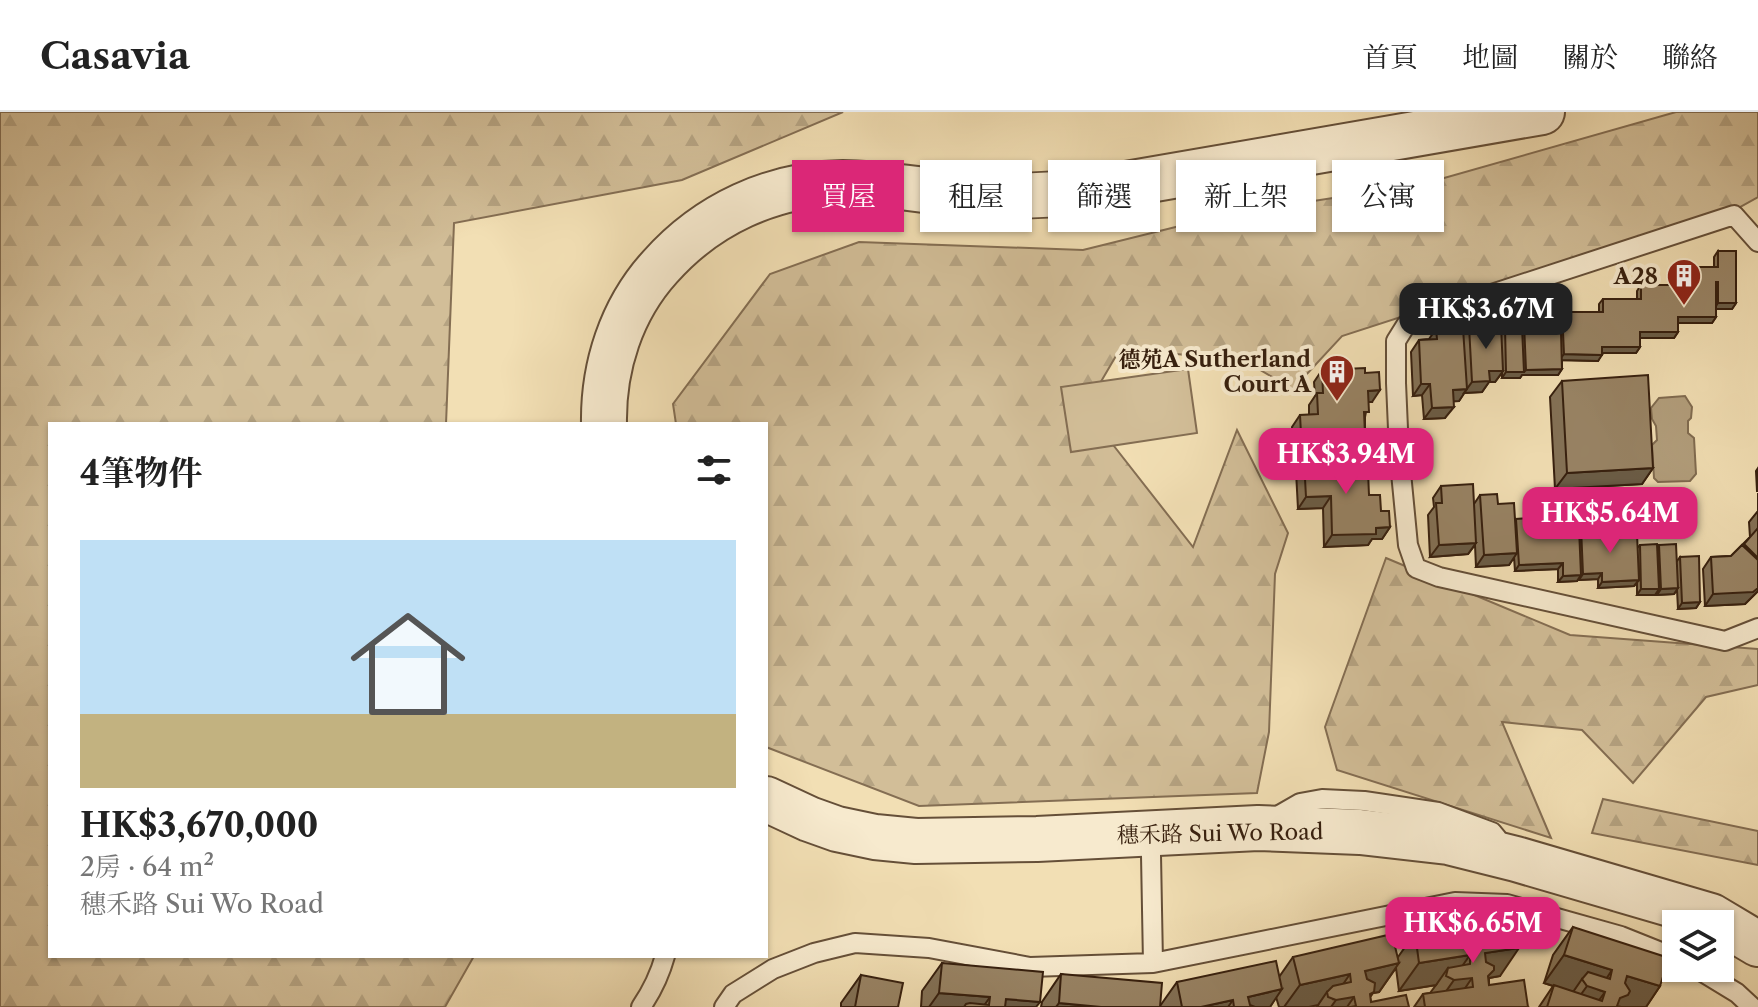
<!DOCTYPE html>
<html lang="zh-TW">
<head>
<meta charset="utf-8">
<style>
	:root { --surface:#fff; --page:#f6f6f6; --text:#222; --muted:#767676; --line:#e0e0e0; --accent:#db2777 }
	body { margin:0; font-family:"Libre Caslon Text","Noto Serif TC",serif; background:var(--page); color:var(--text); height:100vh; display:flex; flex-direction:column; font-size:30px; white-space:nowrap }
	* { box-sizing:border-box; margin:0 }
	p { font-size:26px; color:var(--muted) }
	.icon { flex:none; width:44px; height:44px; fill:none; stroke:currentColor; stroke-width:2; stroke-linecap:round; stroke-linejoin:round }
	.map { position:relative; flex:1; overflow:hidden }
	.sheet { position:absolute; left:48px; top:310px; width:720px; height:536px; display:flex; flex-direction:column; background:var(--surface); border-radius:0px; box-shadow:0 2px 6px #0004 }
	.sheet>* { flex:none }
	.top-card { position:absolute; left:792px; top:48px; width:760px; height:72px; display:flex; gap:16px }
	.buttons { position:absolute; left:1662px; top:798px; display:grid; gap:16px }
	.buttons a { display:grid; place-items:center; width:72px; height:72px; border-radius:0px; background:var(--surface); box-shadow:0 2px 6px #0004; font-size:40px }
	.price { position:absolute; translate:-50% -68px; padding:0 18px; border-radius:16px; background:var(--accent); color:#fff; font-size:26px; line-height:52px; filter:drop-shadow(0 2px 4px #0008) }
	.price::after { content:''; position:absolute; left:50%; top:48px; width:24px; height:18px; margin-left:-12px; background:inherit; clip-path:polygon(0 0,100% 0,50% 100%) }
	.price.active { background:#222; color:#fff }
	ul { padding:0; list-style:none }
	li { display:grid; align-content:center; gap:16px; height:424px; padding:0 32px }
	li span { display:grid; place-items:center; height:248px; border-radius:0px; color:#555 }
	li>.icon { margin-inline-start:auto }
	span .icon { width:144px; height:144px; fill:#fffc; stroke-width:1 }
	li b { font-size:34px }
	h2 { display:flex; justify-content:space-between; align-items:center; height:96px; padding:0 32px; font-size:34px }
	.chip { padding:0 28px; border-radius:0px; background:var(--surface); box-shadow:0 2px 6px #0004; font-size:28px; line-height:72px }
	.chip.active { background:var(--accent); color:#fff }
	header { display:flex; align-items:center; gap:48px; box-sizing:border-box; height:112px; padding:0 40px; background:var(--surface); border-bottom:2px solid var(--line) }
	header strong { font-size:38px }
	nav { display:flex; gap:44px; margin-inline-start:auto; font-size:28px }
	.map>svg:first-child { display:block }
	.forest { fill:url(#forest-firs); stroke:#846e53; stroke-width:2 }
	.garden { fill:#d2be98; stroke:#846e53; stroke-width:2 }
	.water { fill:#b29e7c; stroke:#806b50; stroke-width:2 }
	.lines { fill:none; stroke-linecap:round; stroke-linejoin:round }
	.service-casing { stroke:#654f38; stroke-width:22 }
	.tertiary-casing { stroke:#654f38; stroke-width:48 }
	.service { stroke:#f7eace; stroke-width:18 }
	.tertiary { stroke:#f7eace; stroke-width:44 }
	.wall { fill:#837156; stroke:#361f0e; stroke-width:2; fill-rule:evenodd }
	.shaded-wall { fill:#6a5c46; stroke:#361f0e; stroke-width:2 }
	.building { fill:#988364; stroke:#361f0e; stroke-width:2 }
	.labels { text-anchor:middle; stroke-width:8; stroke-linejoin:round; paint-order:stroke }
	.poi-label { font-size:22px; font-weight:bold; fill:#361f0e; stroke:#f7eace; text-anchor:end }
	.street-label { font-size:22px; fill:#361f0e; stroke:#f7eace }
</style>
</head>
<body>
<header>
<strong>Casavia</strong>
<nav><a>首頁</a><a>地圖</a><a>關於</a><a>聯絡</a></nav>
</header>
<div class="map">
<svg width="1758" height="895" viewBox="0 0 1758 895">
	<defs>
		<pattern id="forest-firs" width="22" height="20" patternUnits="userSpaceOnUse" patternTransform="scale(2)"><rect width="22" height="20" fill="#d2be98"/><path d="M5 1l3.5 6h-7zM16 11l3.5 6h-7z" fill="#b5a382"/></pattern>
	</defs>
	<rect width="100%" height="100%" fill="#f2dfb4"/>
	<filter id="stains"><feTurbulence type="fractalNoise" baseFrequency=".0025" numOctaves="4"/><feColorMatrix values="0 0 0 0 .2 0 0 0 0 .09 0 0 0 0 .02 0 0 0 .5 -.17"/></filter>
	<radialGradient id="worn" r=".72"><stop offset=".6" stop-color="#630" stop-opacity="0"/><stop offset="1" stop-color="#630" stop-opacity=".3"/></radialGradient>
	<path class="forest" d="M0 0H843L682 68 454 111 446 312H50V844H474L445 895H0Z
		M1676 0H1758V85L1740 95 1342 224 1293 277 1243 248 1120 237 1085 297 1193 435 1237 318 1288 421 1275 462 1269 620 1257 681 919 694 766 635V312H676L673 292 770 162 859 130 1083 138 1224 103 1423 72Z
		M1386 446 1570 523 1758 537V573L1706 585 1633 671 1582 618 1502 610 1551 726 1337 658 1325 615Z
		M1603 687 1758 719V753L1592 721Z"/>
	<path class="garden" d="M1188 257 1197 321 1071 340 1061 275Z"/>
	<path class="water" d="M1685 284 1692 295 1691 306 1688 309V321L1694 326 1696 362 1690 369 1658 370 1654 366 1652 333 1657 328 1656 314 1652 307 1651 296 1659 286Z"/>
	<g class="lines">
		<defs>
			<path id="service" d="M1758 130 1734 103 1412 208 1406 213 1396 229V271L1399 340 1408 433 1416 456 1439 465 1725 529 1758 516
				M1274 706 1300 691 1322 687 1364 689 1438 700 1492 720 1497 726
				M1147 721 1151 743 1153 851
				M1696 856 1737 881 1752 895
				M641 895C652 879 660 862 665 844
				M724 895 733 882 773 857 814 841 855 831 929 836 1030 855 1153 851 1455 790 1507 792 1621 824 1676 846"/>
			<path id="tertiary" d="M604 312C603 255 621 198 660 155 707 102 772 72 843 71 883 71 924 79 964 82 1003 85 1041 84 1080 80L1542 0
				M766 687 809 707 837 717 875 725 916 729 1037 727 1258 716 1360 720 1448 730 1516 747 1711 804 1758 832"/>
		</defs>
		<use href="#service" class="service-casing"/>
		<use href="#tertiary" class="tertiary-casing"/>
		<use href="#service" class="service"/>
		<use href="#tertiary" class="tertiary"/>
	</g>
	<path class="wall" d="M1718 139 1736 191 1732 197H1716V205L1712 211H1678V220L1674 226H1640V235L1636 241H1602L1598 249 1562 248V257L1558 263H1522L1520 266H1502V261L1495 270H1489L1482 280 1464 281 1459 289H1453L1445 306 1424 307 1422 283 1413 284 1411 240 1419 228 1429 227 1436 217 1464 221 1469 214 1501 220 1505 215H1522L1524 211H1559L1558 206 1563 200H1599V192L1603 187H1637V179L1641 173H1675V161L1679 155H1714V145Z
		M1322 258 1365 261 1372 290H1368L1365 305V322L1357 333 1352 334V337L1346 346 1353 360 1381 399 1390 415 1382 427H1372L1368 433 1324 435 1323 396 1298 397 1296 359 1302 351 1294 352 1292 315 1300 303H1309V293L1315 284 1314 270ZM1320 344H1323V350H1328L1326 353H1323L1317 347Z
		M1562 269 1653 356 1642 372 1555 377 1550 285Z
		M1758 356V379H1757L1756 359Z
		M1441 374 1474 392 1480 383 1498 392 1515 409 1516 407 1559 417 1579 418 1581 415 1599 424 1637 436 1640 433 1657 435 1659 433 1677 449 1680 445 1700 490 1696 496 1678 497 1677 478 1674 482 1657 483V480L1655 483H1637V471L1634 474 1598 476V467L1579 468V466L1577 469 1558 470V457L1515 459 1514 445 1509 453 1476 455 1475 433 1468 442 1430 445 1428 403 1434 395 1433 386Z
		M1758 381V479L1745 492 1705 494 1703 457 1711 445 1731 444 1750 425 1749 410 1758 399Z
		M1515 807 1500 864 1489 866V873L1528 895H1414L1423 882 1430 881 1436 873 1399 879 1396 856 1379 880 1373 881 1370 885 1371 890 1409 895H1317L1318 893 1309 895H1279L1276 885 1270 895H1041L1042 890 1061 862 1160 894 1177 870 1279 865 1293 845H1398L1415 821Z
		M1573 815 1660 874 1646 895H1539L1553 874 1544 871 1553 843Z
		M942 851 1036 895H921L922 879Z
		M861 863 898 895H841V891Z"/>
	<path class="shaded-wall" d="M1718 191H1736L1732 197H1714Z
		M1678 205H1716L1712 211H1674Z
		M1640 220H1678L1674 226H1636Z
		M1602 235H1640L1636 241H1598Z
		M1564 242 1602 243 1598 249 1559 248Z
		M1562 257 1558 263H1522L1520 266H1502L1506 260H1524L1526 258Z
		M1489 259H1503L1495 270H1489L1482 280 1464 281 1472 270Z
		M1421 272H1430L1422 283 1413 284Z
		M1467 277 1459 289 1445 290 1453 278Z
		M1380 278 1372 290H1360L1368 279Z
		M1454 295 1445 306 1424 307 1432 296Z
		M1365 322 1357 333 1343 334 1351 323Z
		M1331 332 1323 344H1320L1315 350 1304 348 1302 351 1294 352 1302 340 1323 333Z
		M1352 337 1344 349 1331 346 1328 350H1323L1331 338Z
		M1653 356 1642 372 1555 377 1567 361Z
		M1331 384 1323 396 1298 397 1306 385Z
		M1390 415 1382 427H1372L1368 433 1324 435 1332 423 1376 416Z
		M1476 431 1468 442 1430 445 1439 433Z
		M1517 441 1509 453 1476 455 1484 443Z
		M1563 451 1558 457 1515 459 1519 453Z
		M1602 461 1598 467 1579 468 1583 462Z
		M1581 463 1577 469 1558 470 1563 464Z
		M1639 468 1634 474 1598 476 1602 470Z
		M1678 476 1674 482 1657 483 1661 477Z
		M1758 476V479L1745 492 1705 494 1713 482Z
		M1641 477H1659L1655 483H1637Z
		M1700 490 1696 496 1678 497 1682 491Z
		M1519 836 1500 864 1489 866 1475 886 1487 866H1472L1453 894 1435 895 1454 868 1485 841Z
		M1470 843 1453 867 1448 856 1436 873 1399 879 1419 851Z
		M1564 843 1612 858 1599 878 1605 880 1594 895H1572L1587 874 1582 867 1573 880 1544 871Z
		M1399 851 1379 880 1373 881 1363 895 1370 882 1354 885 1347 895H1331L1336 888 1365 859Z
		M1350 862 1333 887 1327 880 1318 893 1309 895H1284L1300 873Z
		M1627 864 1660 874 1646 895H1613Z
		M1282 877 1270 895H1241L1248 885Z
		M939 881 990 885 983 895H929Z
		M1006 887 1040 890 1036 895H1000Z
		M1233 888 1228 895H1201Z
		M1059 891 1101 895H1056Z"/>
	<path class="building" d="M1718 139H1736V191H1718V170H1716V205H1678V220H1640V235H1602V243L1564 242 1563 220H1561L1562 257 1526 258 1524 211H1563V200H1603V187H1641V173H1679V155H1718Z
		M1501 212 1503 259H1489L1490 269 1472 270 1469 214Z
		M1505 215H1522L1524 260H1506Z
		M1463 216 1467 277 1453 278 1454 295 1432 296 1430 272H1421L1419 228 1437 227 1436 217Z
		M1365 256V261L1379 260 1380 278 1368 279 1369 300H1364L1365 322 1351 323 1352 337 1331 338V332L1323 333V339L1302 340 1300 303 1318 302 1317 281H1323L1322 258Z
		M1648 263 1653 356 1567 361 1562 269Z
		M1353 345V360L1368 359 1369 383H1380L1381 399H1389L1390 415 1376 416V422L1332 423 1331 384 1306 385 1304 348 1322 347 1323 353H1331V346Z
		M1473 372 1476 431 1439 433 1436 391H1442L1441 374Z
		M1497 382 1498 392 1514 391 1517 441 1484 443 1480 383Z
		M1559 404V417L1579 416 1581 463 1563 464V451L1519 453 1516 407Z
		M1598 414 1599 424 1637 422 1639 468 1602 470V461L1583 462 1581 415Z
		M1758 416V446L1744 432Z
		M1657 432 1659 477H1641L1640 433Z
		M1676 432 1678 476 1661 477 1659 433Z
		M1742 433 1758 448V476L1753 480 1713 482 1711 445 1731 444Z
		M1699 444 1700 490 1682 491 1680 445Z
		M1515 807 1519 836 1485 841 1486 850 1494 854V858L1488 864 1489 873 1524 868 1528 895H1425L1423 882 1473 875 1472 866 1454 868 1446 864 1448 856 1470 852V843L1419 851 1415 821Z
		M1573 815 1669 846 1660 874 1627 864 1625 871 1630 879 1628 883 1620 886 1617 894 1621 895H1547L1554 873 1602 889 1605 880 1587 874 1582 867 1588 860 1610 867 1612 858 1564 843Z
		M1392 822 1399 851 1365 859 1367 867 1375 871 1374 880 1370 882 1371 890 1406 883 1409 895H1351L1356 894 1354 885 1336 888 1328 885 1327 880 1333 874 1351 870 1350 862 1300 873 1293 845Z
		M1276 849 1282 877 1248 885 1250 893 1255 895H1234L1233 888 1201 895H1182L1177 870Z
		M942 851 1043 860 1040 890 1006 887 1005 895H964L966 892 970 891 989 893 990 885 939 881Z
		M1061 862 1162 871 1160 895H1101L1059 891Z
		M861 863 903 871 898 895H855Z"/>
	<defs>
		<symbol id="building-pin" viewBox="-11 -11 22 30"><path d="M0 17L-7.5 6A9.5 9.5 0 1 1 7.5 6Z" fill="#8f2418" stroke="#f7eace"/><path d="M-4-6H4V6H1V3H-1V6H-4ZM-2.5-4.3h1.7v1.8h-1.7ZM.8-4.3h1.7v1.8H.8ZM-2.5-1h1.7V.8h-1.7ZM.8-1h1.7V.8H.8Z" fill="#fff"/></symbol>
	</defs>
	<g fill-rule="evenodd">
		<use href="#building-pin" x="1664" y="144" width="40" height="54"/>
		<use href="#building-pin" x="1317" y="240" width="40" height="54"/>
	</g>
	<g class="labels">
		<g class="poi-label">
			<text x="1658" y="172">A28</text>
			<text x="1311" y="255">德苑A Sutherland<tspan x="1311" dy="25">Court A</tspan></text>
		</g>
		<g class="street-label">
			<text transform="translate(1220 721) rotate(-1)" y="8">穗禾路 Sui Wo Road</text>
		</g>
	</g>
	<rect width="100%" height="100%" filter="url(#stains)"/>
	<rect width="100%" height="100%" fill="url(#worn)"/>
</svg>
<div class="buttons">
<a><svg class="icon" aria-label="layers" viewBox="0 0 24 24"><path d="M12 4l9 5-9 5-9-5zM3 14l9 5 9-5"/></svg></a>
</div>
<b class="price active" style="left:1486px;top:239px">HK$3.67M</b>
<b class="price" style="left:1346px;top:384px">HK$3.94M</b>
<b class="price" style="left:1610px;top:443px">HK$5.64M</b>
<b class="price" style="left:1473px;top:853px">HK$6.65M</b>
<div class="top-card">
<a class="chip active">買屋</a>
<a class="chip">租屋</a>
<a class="chip">篩選</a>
<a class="chip">新上架</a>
<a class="chip">公寓</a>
</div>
<section class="sheet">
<h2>4筆物件<svg class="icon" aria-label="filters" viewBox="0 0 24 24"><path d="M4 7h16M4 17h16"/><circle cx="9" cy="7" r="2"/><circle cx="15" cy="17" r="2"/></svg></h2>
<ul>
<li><span style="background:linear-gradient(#bfe0f5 70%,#c2b280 0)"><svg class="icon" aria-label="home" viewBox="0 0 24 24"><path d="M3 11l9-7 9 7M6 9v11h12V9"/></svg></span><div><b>HK$3,670,000</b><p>2房 · 64 m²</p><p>穗禾路 Sui Wo Road</p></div></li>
</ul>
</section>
</div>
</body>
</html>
